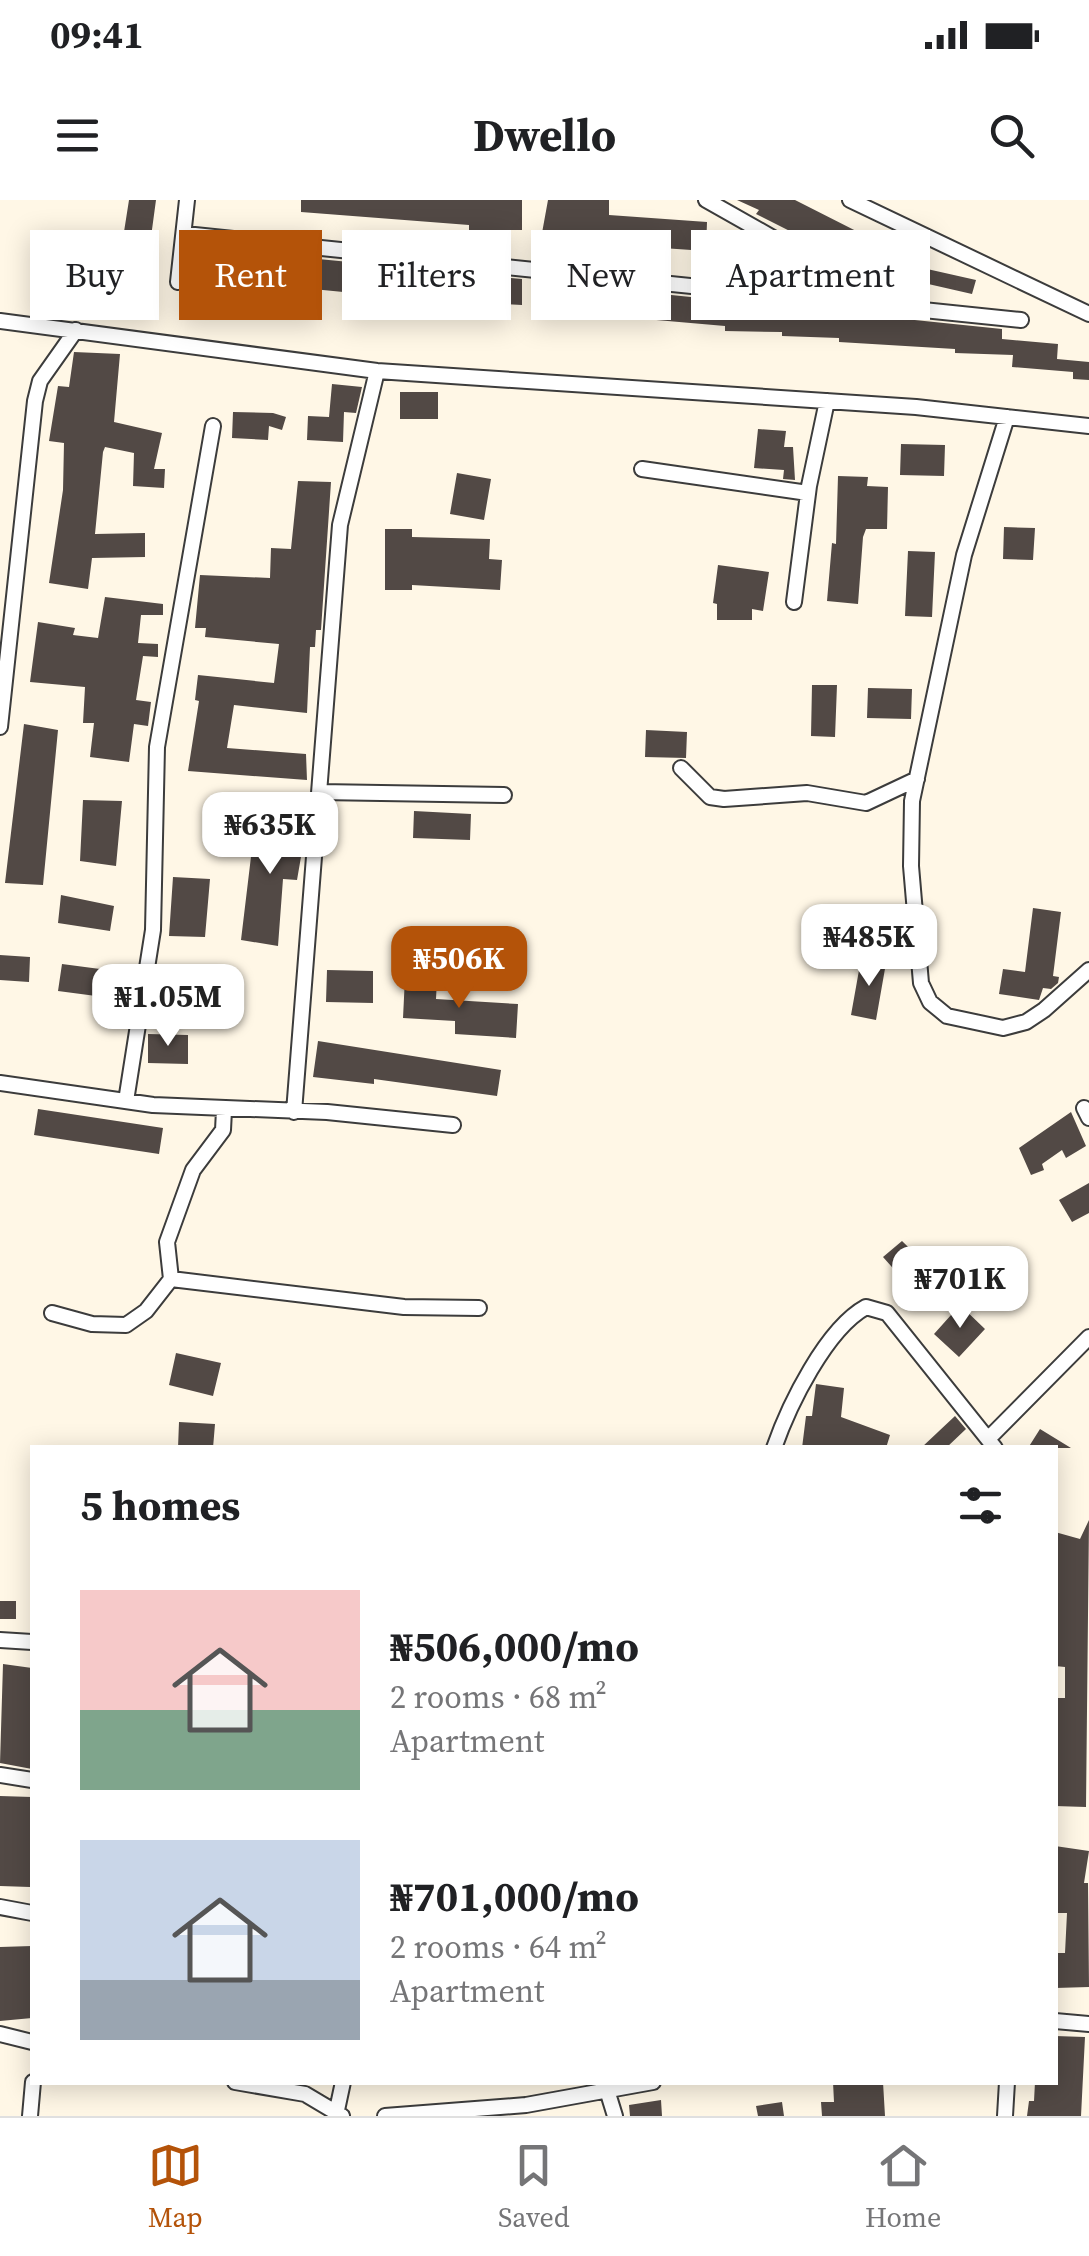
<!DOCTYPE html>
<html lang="en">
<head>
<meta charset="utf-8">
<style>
	:root { --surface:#fff; --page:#f2f2f2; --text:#202124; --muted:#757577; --line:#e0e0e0; --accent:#b45309 }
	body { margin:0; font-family:"Source Serif 4",serif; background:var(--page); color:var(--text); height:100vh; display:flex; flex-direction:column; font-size:38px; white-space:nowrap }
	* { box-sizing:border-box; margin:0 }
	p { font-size:32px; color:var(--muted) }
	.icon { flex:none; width:55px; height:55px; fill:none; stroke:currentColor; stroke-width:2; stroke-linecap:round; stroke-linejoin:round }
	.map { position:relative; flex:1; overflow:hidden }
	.panel { position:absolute; left:30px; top:1245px; width:1028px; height:640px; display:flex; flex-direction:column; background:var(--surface); border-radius:0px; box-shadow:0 5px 25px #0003 }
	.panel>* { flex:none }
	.banner { position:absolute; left:30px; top:30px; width:1030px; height:90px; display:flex; gap:20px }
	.price { position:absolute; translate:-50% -85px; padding:0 22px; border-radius:20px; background:#fff; color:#222; font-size:32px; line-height:65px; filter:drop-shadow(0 2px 5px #0008) }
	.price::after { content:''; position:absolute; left:50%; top:60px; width:30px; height:22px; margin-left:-15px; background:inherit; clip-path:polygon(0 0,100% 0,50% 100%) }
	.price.on { background:var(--accent); color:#fff }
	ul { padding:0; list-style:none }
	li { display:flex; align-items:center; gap:30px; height:250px; padding:0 50px }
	li span { display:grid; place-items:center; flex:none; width:280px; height:200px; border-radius:0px; color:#555 }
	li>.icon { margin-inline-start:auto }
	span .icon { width:120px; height:120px; fill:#fffc; stroke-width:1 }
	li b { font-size:42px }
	h2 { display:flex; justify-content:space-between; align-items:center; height:120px; padding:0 50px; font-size:42px }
	.chip { padding:0 35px; border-radius:0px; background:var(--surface); box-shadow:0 5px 25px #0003; font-size:35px; line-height:90px }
	.chip.on { background:var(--accent); color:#fff }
	.status { display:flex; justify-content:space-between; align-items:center; height:70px; padding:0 50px; background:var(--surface); direction:ltr }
	.status svg { height:28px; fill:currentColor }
	header { display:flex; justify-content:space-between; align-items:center; height:130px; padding:0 50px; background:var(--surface); font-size:45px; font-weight:700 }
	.dock { display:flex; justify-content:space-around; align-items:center; height:140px; border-top:2px solid var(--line); background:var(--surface); font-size:28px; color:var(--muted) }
	.dock a { display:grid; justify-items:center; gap:5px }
	.dock .on { color:var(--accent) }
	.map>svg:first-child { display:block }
	.building { fill:#524945 }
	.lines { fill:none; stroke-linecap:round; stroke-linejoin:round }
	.street-casing { stroke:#3c3c3c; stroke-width:18 }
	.street { stroke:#fff; stroke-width:14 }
</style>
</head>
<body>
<div class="status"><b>09:41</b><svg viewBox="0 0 49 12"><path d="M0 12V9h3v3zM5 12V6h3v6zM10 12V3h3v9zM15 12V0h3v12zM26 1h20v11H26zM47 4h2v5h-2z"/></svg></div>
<header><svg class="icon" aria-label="menu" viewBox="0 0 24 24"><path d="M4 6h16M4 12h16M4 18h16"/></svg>Dwello<svg class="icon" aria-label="search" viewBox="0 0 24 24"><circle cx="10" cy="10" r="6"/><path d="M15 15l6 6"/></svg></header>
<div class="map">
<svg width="1089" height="1916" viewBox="0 0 1089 1916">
	<rect width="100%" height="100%" fill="#fff7e6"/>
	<path class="building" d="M129 0H156L146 74 118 70Z
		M301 0H522V30H469V25L301 12Z
		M548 0H609V15L707 22 706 51 604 44 542 33Z
		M737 0H795L866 36 863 43 899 52 896 62 976 80 972 94 867 70 756 14 759 10Z
		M196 47 522 79V105L425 100 252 83V78L195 76Z
		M554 83 1002 129V139L1058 144 1057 159 1089 162V180L1073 179V172L1012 167 1013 155 955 153V149L839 142V138L782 136V132L725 131V126L553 111Z
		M74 152 120 154 114 222 162 233 154 269H165L164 288 133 286 134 253 105 247 103 252 95 334 145 333V357L92 358 88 389 49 383 63 290 64 243 49 241 58 186 69 187Z
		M332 184 362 187 356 213 344 212 343 242 307 240 308 216 329 217Z
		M400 192H438V219H400Z
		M233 212 273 213 286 217 282 230 269 226 268 240 232 238Z
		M758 229 786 231 784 247H793L795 280 783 279 784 270 754 268Z
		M901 244 945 245 944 276 900 275Z
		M457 273 491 279 484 320 450 314Z
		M838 276 868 277 867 286 888 287 887 329H866L863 337 858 404 827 401 832 343 836 344Z
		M298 281 331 282 321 430H316L315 447H310L307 513 234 505 227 548 306 554 307 580 188 571 199 501 195 500 198 475 274 483 279 444 205 437 206 428H195L200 375 270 378 271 348 291 349Z
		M1004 327 1035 328 1033 360 1003 359Z
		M385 329H412V337L490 339 489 359 502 360 500 390 412 385V390H385Z
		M908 351 935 352 932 417 905 416Z
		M718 365 769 372 763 411 752 409V420H717V404L713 403Z
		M105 397 163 404V415H141L138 443 158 444V457L143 456 136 500 151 502 148 526 134 524 129 562 90 557 94 523H83L85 487 30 482 38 422 75 428 73 435 98 438Z
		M812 485H837L835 537 811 536Z
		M868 488 912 489 911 519 867 518Z
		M24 524 58 530 43 685 5 683Z
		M646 530 687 532 686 558 645 557Z
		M83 600 122 601 116 666 80 661Z
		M414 611 471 614 470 640 413 638Z
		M256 615 306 628 297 680 283 679 278 746 241 740Z
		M173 677 210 679 205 737 169 736Z
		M61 695 114 706 110 731 58 723Z
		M1033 708 1061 712 1053 776 1059 777 1058 783 1051 789 1043 788 1039 800 999 794 1003 769 1025 772Z
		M0 755 30 757 29 782 0 780Z
		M861 759 886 763 876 820 851 815Z
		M62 764 100 769 96 796 58 791Z
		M327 770 373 771V803L326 802Z
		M405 777 437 779 436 799 518 804 516 838 455 834V821L403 818Z
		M159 797 180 798 179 813 158 812Z
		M148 834 188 835V864L148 863Z
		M318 841 501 870 497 896 374 879V884L313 877Z
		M38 909 163 928 159 954 34 935Z
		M1071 912 1086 946 1066 958 1062 950 1042 964 1044 970 1031 975 1019 948Z
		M1089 983V1013L1072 1022 1059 1000Z
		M902 1041 943 1081 923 1102 883 1057Z
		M960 1105 985 1129 959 1157 934 1134Z
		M176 1153 221 1163 213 1196 169 1185Z
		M816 1184 844 1188 841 1217 890 1235 886 1248H802L806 1216H812Z
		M955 1216 966 1229 946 1248H921Z
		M179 1222 215 1224 213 1248H178Z
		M1040 1229 1071 1248H1028Z
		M1089 1320 1086 1607 1055 1606V1498H1065V1467L1055 1466V1332L1080 1339Z
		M0 1401H16V1419H0Z
		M3 1464 32 1468V1569L0 1563Z
		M0 1596 32 1597 30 1687 0 1686Z
		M1055 1646 1089 1651 1084 1683H1088L1089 1787 1055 1788V1753H1065L1067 1713H1055Z
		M32 1746V1818L0 1821V1747Z
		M1055 1836 1085 1837 1081 1916H1027L1029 1901H1034L1035 1882H1055Z
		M833 1882H883L885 1916H822L821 1902H834Z
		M661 1900 662 1916H630L629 1905Z
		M782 1902 784 1916H758L756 1906Z"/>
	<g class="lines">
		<defs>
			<path id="street" d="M706 0 775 39 866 102
				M850 0 1089 114
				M185 34 1021 120
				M178 82 187 0
				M0 121 377 171 916 207 1089 226
				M1007 217 964 355 912 601 911 666 921 783 930 802 947 816 1003 828 1026 822 1044 810 1089 770
				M642 269 808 293
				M794 402 809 286 827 201
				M0 527 35 201 40 181 76 130
				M681 568 710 597 724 599 807 593 866 603 917 579
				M320 592 504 595
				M0 883 153 905 327 912 453 925
				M126 901 153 730 157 547 213 226
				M1084 908 1089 918
				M294 912 340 325 377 171
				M171 1079 404 1107 479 1108
				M52 1113 92 1124 126 1125 146 1111 171 1079 167 1042 193 970 223 930 224 910
				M989 1238 1089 1137
				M774 1248C789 1205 826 1129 866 1107L887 1113 995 1248
				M0 1440 32 1442
				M0 1575 32 1580
				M0 1707 32 1713
				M1055 1821 1089 1824
				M0 1834 32 1842
				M235 1882 305 1894 342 1916
				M607 1890 615 1916
				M337 1910 343 1882
				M30 1916 33 1882
				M385 1916 526 1905 653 1882
				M1005 1916 1007 1882"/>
		</defs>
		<use href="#street" class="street-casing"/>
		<use href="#street" class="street"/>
	</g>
</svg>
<b class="price" style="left:270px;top:677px">₦635K</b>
<b class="price" style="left:869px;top:789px">₦485K</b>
<b class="price on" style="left:459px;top:811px">₦506K</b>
<b class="price" style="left:168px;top:849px">₦1.05M</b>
<b class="price" style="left:960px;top:1131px">₦701K</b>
<div class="banner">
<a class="chip">Buy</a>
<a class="chip on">Rent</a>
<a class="chip">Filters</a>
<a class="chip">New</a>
<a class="chip">Apartment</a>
</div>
<section class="panel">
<h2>5 homes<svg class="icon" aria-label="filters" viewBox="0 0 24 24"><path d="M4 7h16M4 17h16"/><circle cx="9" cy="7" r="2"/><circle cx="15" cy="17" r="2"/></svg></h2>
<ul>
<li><span style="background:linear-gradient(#f6c9c9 60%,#7fa58c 0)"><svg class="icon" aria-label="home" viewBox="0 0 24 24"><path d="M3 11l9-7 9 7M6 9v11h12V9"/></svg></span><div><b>₦506,000/mo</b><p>2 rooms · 68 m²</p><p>Apartment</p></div></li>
<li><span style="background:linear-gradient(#c9d6e8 70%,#9aa5b1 0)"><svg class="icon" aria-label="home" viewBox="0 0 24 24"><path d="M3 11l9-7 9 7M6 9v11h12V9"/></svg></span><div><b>₦701,000/mo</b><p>2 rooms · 64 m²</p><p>Apartment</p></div></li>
</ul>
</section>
</div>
<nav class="dock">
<a class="on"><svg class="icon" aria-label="map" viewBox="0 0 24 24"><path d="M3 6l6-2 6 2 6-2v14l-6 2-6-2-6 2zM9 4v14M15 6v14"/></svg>Map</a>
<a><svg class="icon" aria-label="saved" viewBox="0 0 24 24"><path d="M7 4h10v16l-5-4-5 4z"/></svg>Saved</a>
<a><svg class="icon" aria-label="home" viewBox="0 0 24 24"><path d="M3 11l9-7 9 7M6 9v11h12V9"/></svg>Home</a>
</nav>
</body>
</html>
